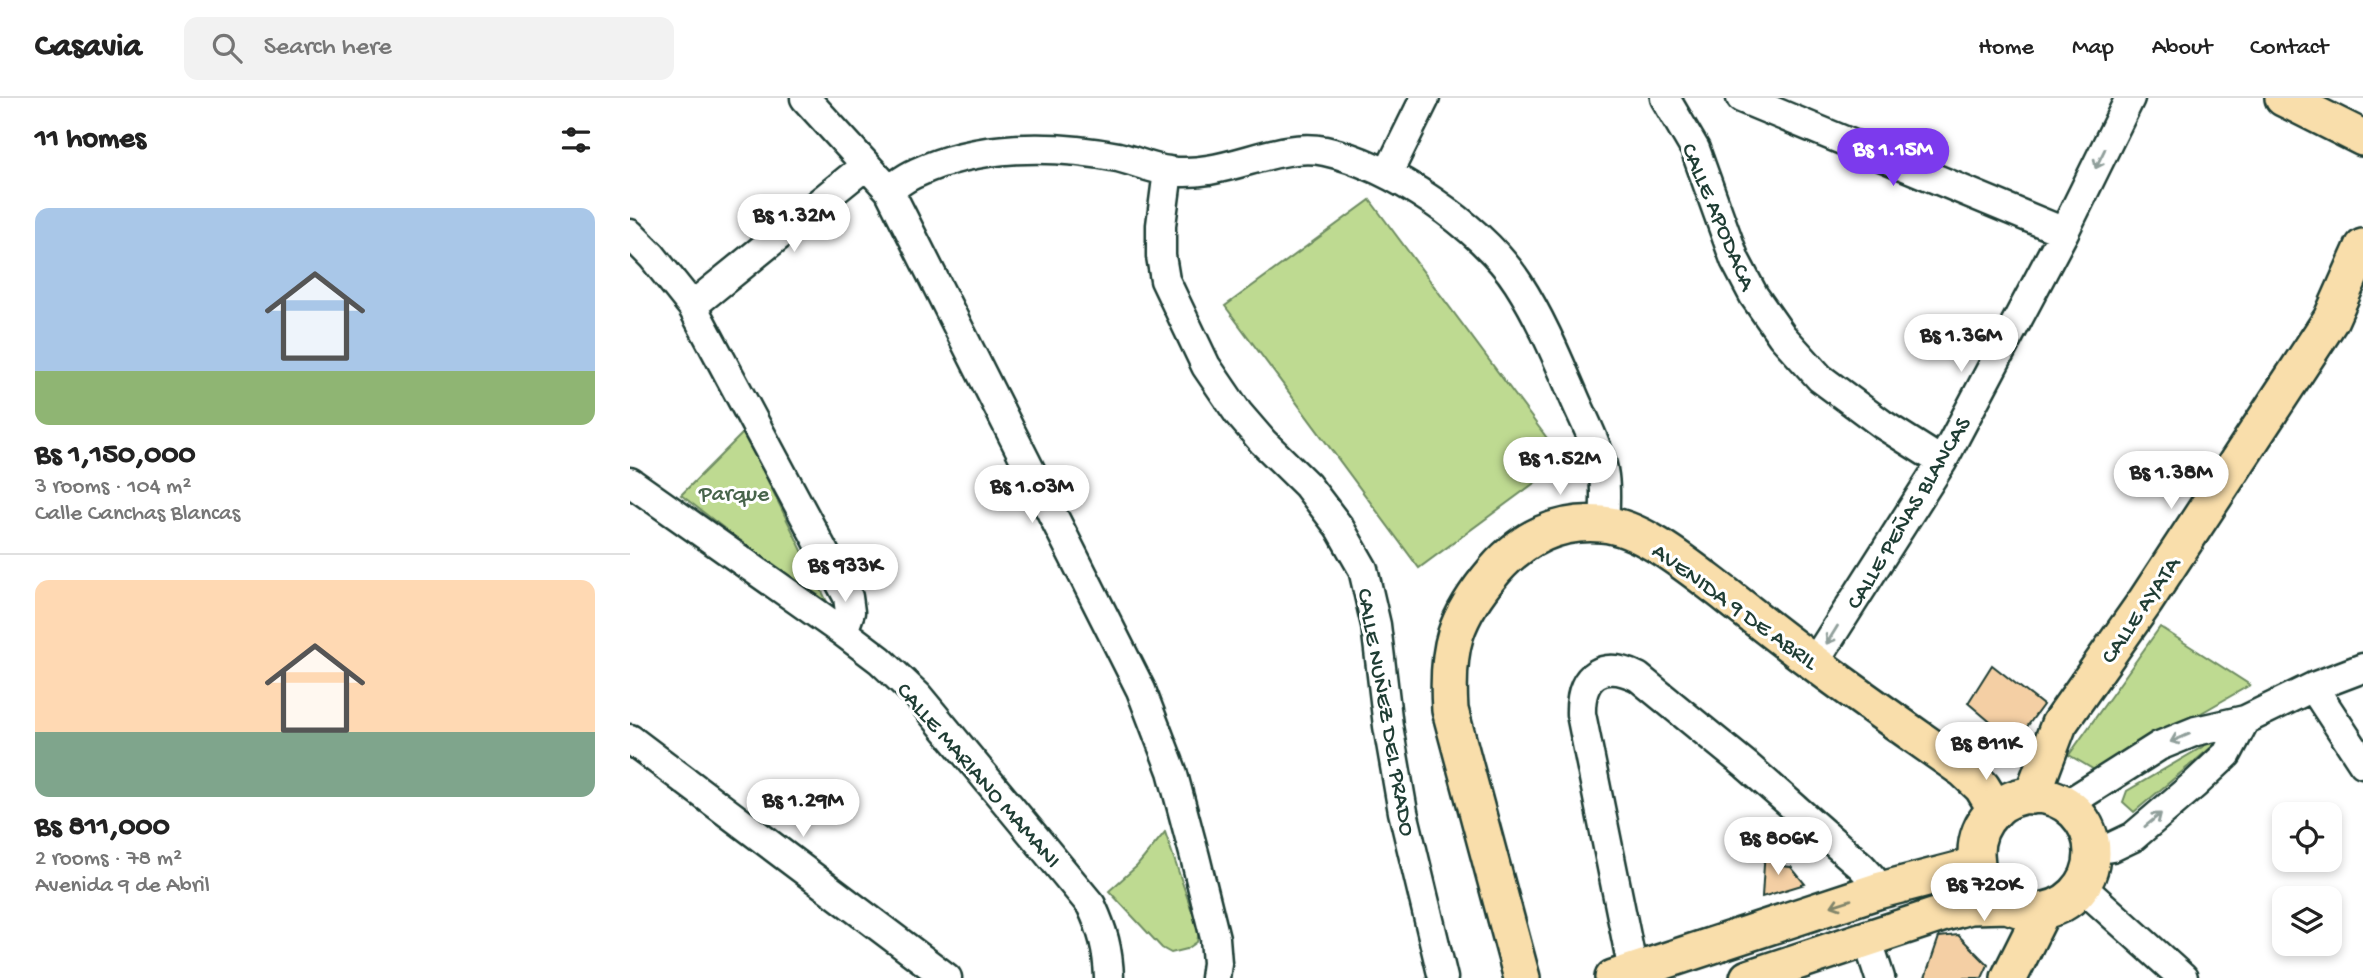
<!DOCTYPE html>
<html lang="en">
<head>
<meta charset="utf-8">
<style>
	:root { --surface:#fff; --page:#f2f2f2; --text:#222; --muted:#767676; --line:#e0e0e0; --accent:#7c3aed }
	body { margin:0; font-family:"Gochi Hand",sans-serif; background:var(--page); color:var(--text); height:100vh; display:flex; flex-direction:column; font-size:26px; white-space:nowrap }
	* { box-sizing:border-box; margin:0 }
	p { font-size:23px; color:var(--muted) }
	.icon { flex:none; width:38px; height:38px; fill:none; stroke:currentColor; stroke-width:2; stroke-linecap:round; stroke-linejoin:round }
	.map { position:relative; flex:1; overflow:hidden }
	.side { display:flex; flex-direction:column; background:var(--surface); width:630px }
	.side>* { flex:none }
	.tools { position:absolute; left:1642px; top:704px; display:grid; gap:14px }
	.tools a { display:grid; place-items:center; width:70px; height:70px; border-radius:14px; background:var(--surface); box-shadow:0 4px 10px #0003; font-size:35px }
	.price { position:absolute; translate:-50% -60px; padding:0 16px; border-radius:24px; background:#fff; color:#222; font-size:23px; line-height:46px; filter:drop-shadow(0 2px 4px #0008) }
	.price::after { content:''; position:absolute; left:50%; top:42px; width:21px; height:16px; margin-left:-10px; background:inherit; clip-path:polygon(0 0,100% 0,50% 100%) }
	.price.on { background:var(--accent); color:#fff }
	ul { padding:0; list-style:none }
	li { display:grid; align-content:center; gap:14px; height:371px; padding:0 35px }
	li+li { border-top:2px solid var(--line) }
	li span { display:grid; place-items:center; height:217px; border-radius:14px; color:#555 }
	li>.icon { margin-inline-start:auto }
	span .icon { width:126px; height:126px; fill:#fffc; stroke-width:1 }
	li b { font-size:30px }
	h2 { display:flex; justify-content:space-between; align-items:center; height:84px; padding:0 35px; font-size:30px }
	header { display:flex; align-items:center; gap:42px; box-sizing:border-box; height:98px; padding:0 35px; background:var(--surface); border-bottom:2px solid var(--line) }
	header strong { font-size:33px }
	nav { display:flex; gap:38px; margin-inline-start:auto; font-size:24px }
	.search { width:490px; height:63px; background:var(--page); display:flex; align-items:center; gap:18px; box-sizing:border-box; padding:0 24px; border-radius:14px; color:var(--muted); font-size:26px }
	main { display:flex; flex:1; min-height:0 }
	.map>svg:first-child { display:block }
	.green { fill:#beda91; stroke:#6e8c62; stroke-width:2 }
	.building { fill:#f4cfa4; stroke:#1f3d34; stroke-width:2 }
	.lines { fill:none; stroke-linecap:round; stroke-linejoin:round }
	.minor-casing { stroke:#1f3d34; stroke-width:33 }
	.major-casing { stroke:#1f3d34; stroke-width:40 }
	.minor { stroke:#fff; stroke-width:28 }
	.major { stroke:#f9deab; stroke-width:35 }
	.oneway { stroke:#8f9e9a }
	.oneway2 { stroke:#81856a }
	.labels { text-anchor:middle; stroke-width:6; stroke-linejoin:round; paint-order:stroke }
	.street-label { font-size:23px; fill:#1f3d34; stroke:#fff }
	.park-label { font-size:23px; fill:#47644b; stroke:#fff }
</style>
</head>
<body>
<header>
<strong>Casavia</strong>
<div class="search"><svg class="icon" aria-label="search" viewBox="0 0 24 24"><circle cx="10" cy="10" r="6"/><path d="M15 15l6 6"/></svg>Search here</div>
<nav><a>Home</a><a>Map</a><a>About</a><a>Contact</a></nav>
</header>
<main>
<section class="side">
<h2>11 homes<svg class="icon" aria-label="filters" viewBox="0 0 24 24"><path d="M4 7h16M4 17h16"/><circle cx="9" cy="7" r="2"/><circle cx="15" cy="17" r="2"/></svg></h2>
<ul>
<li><span style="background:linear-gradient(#a9c7e8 75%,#8fb573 0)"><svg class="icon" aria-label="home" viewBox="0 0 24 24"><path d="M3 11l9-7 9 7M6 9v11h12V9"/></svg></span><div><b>Bs 1,150,000</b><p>3 rooms · 104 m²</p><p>Calle Canchas Blancas</p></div></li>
<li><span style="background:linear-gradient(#ffd9b3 70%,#7fa58c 0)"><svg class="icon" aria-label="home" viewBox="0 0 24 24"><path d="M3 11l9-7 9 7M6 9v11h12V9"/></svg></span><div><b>Bs 811,000</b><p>2 rooms · 78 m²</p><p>Avenida 9 de Abril</p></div></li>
</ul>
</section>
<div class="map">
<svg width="1733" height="880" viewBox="0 0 1733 880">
	<rect width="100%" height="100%" fill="#fff"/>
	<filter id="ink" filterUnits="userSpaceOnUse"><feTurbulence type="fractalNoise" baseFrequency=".0143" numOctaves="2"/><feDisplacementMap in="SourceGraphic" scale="14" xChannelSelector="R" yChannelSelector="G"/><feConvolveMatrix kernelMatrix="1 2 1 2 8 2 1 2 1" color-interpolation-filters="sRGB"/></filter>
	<g filter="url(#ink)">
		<path class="green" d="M740 102 934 363 789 470 595 208Z
			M114 334 202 514 51 397Z
			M1530 529 1620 587 1468 674 1439 657Z
			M1603 631 1504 714 1493 704 1497 693Z
			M535 734 569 834 567 844 557 851 541 855 532 850 479 793 507 768Z"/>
		<path class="building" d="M1362 567 1413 607 1385 645 1338 605Z
			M1135 750 1151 768 1161 769 1175 786 1132 799Z
			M1328 837 1358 867 1352 880H1295L1309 839Z"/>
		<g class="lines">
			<defs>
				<path id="minor" d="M175 0 259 92 511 592 542 673 565 759 585 840 587 865 585 880
					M1035 0 1065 51 1105 162 1124 198 1152 238 1190 280 1252 326 1312 364
					M1111 0 1434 134
					M538 73 531 127V158L535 182 576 268 608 315 633 344 677 387 709 429 733 471 746 527 758 628 773 714 813 880
					M758 75 795 0
					M259 92C268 86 276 79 286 75 347 46 423 46 488 59 505 63 522 71 539 73 594 81 645 43 695 53 761 67 852 129 888 185 910 219 926 257 942 294 952 319 971 352 974 378 976 394 975 410 974 425
					M0 136 22 158 62 208 218 499 220 514 213 534
					M62 208 236 67
					M0 384 213 534 250 562 288 598 461 807C473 833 478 851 479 880
					M1184 565 1312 364 1434 134 1500 0
					M1683 589 1733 665
					M0 641 317 880
					M1436 707 1529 648 1566 633 1615 622 1683 589 1733 570
					M1463 752 1482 749 1503 739 1565 686 1597 656 1615 622
					M1452 789 1553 880
					M1237 840 1250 880
					M1003 873 951 616C950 576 973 562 1008 579L1116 667 1231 768 1242 780 1247 793"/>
				<path id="major" d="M1653 0 1733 40
					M1346 755a58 58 0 1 1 116 0a58 58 0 1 1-116 0Z
					M1402 698 1429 626 1515 504 1701 221 1733 149
					M892 880 820 612C816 549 824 520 865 472 893 440 929 422 972 426 1013 429 1063 472 1095 496 1124 519 1153 542 1183 564 1232 601 1283 636 1334 672L1352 689 1366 712
					M983 880 1247 793 1347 767
					M1118 880 1315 815 1340 808 1378 807
					M1379 880 1412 814"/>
			</defs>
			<use href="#minor" class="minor-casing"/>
			<use href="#major" class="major-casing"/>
			<use href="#minor" class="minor"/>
			<use href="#major" class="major"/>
		</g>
		<defs><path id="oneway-shaft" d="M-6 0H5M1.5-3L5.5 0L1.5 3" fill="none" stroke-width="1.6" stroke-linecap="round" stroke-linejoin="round" transform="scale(1.75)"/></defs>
		<g class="oneway">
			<use href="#oneway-shaft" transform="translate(1470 61) rotate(116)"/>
			<use href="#oneway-shaft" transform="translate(1202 537) rotate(122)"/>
			<use href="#oneway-shaft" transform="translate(1550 640) rotate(157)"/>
			<use href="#oneway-shaft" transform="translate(1523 722) rotate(-39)"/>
		</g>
		<use class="oneway2" href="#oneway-shaft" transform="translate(1211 805) rotate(162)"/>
	</g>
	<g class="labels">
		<g class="street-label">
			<text transform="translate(1090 118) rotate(67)" y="8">CALLE APODACA</text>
			<text transform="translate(1277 414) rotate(-59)" y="8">CALLE PEÑAS BLANCAS</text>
			<text transform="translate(1106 507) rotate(36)" y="8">AVENIDA 9 DE ABRIL</text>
			<text transform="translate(1509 511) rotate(-56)" y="8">CALLE AYATA</text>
			<text transform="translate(758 614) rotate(80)" y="8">CALLE NUÑEZ DEL PRADO</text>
			<text transform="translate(350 676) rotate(49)" y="8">CALLE MARIANO MAMANI</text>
		</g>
		<g class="park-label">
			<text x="104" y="402">Parque</text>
		</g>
	</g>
</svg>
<div class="tools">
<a><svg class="icon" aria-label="locate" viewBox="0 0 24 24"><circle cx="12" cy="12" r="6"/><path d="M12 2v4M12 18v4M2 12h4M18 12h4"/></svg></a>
<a><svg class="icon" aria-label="layers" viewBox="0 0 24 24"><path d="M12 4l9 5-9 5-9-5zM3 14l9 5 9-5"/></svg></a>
</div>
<b class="price on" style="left:1263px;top:90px">Bs 1.15M</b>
<b class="price" style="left:164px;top:156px">Bs 1.32M</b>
<b class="price" style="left:1331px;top:276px">Bs 1.36M</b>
<b class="price" style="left:930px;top:399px">Bs 1.52M</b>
<b class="price" style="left:1541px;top:413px">Bs 1.38M</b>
<b class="price" style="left:402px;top:427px">Bs 1.03M</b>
<b class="price" style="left:215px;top:506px">Bs 933K</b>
<b class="price" style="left:1356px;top:684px">Bs 811K</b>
<b class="price" style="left:173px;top:741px">Bs 1.29M</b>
<b class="price" style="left:1148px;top:779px">Bs 806K</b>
<b class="price" style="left:1354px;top:825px">Bs 720K</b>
</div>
</main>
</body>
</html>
